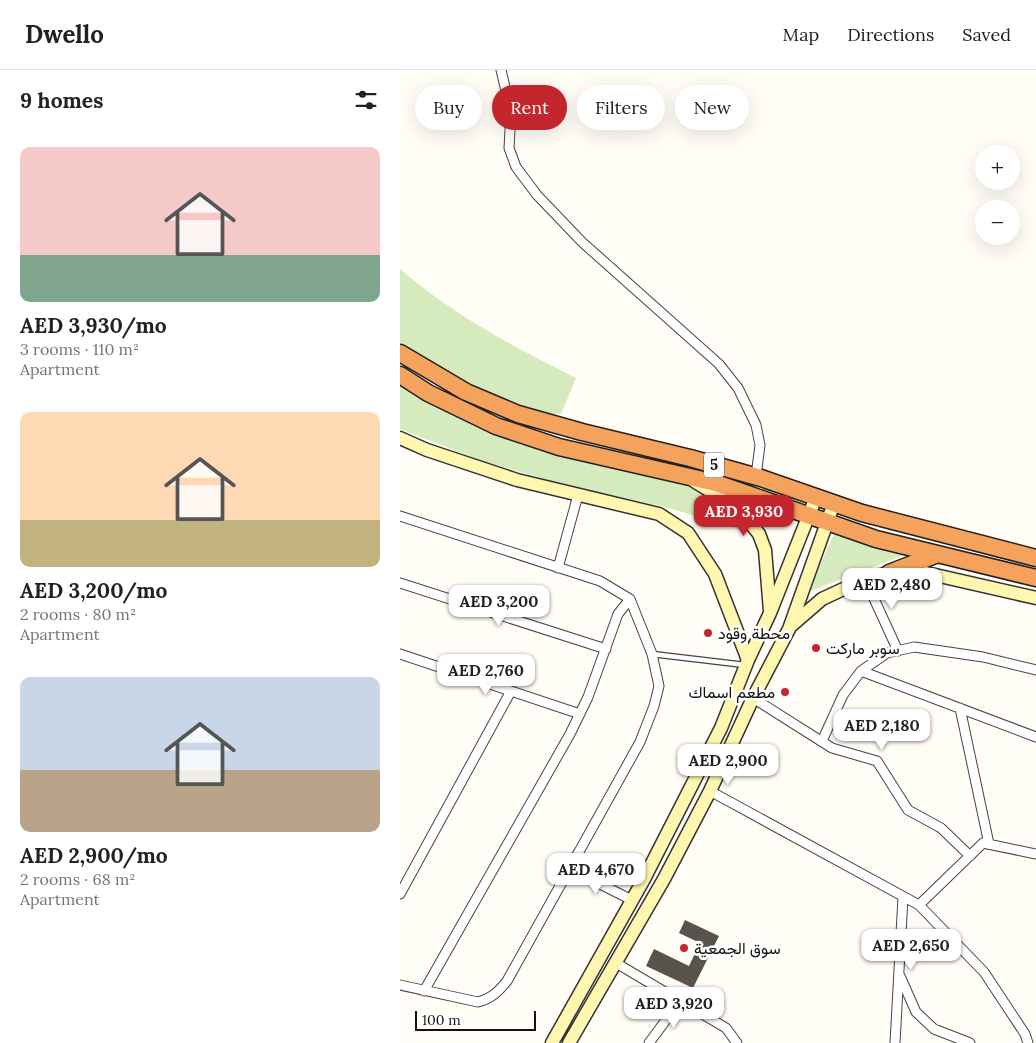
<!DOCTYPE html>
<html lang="en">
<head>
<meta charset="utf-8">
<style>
	:root { --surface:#fff; --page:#f2f2f2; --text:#202124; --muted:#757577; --line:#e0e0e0; --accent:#c4262e }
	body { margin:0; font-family:Lora,Vazirmatn,serif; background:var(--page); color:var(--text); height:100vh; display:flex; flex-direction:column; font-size:19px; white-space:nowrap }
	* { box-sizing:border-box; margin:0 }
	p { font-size:16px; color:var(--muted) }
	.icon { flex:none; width:28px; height:28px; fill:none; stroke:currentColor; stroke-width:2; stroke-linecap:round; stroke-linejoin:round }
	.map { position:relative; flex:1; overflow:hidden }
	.drawer { display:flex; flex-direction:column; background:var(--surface); width:400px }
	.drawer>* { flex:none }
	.guide { position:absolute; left:15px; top:15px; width:475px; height:45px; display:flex; gap:10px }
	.fabs { position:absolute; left:575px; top:75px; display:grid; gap:10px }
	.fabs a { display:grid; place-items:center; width:45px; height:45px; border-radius:50%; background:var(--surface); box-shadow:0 5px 20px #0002; font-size:25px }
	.scale { position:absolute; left:15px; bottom:12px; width:121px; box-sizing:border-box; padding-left:5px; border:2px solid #111; border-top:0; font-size:14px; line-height:18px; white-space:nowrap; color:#111; -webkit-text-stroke:4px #fff; paint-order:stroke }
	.price { position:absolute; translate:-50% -42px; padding:0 11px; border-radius:10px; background:#fff; color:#222; font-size:16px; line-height:32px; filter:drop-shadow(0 1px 2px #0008) }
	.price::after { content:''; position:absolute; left:50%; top:30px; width:15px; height:11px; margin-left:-8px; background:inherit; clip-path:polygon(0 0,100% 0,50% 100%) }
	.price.active { background:var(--accent); color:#fff }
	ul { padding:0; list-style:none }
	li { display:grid; align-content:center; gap:10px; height:265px; padding:0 20px }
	li span { display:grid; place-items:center; height:155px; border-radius:10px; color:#555 }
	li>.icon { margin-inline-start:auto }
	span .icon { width:90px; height:90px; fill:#fffc; stroke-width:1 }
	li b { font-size:21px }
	h2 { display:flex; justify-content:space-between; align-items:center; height:60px; padding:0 20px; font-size:21px }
	.pill { padding:0 18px; border-radius:22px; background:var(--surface); box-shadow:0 5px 20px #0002; font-size:18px; line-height:45px }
	.pill.active { background:var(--accent); color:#fff }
	header { display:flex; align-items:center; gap:30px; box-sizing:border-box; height:70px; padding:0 25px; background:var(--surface); border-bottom:1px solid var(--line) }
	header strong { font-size:24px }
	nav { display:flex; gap:28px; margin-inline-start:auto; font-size:18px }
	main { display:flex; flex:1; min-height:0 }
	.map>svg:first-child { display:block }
	.green { fill:#d5ebbd }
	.building { fill:#5a524d }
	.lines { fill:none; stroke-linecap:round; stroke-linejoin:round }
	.lane-casing { stroke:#444; stroke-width:7 }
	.street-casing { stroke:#444; stroke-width:11 }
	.secondary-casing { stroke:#333; stroke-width:15 }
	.highway-casing { stroke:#222; stroke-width:19 }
	.lane { stroke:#fff; stroke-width:4.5 }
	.street { stroke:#fff; stroke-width:9 }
	.secondary { stroke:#fff6b0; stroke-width:12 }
	.highway { stroke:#f5a25d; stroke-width:16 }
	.poi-dot { fill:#c4262e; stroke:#fff; stroke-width:2 }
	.labels { text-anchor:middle; stroke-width:5; stroke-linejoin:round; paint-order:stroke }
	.shield { fill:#fff; stroke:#585858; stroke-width:1 }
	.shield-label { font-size:15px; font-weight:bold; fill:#111 }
	.poi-label { font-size:16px; fill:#111; stroke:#fff; text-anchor:start }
</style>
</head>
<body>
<header>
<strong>Dwello</strong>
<nav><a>Map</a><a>Directions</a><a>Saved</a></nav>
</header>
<main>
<section class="drawer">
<h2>9 homes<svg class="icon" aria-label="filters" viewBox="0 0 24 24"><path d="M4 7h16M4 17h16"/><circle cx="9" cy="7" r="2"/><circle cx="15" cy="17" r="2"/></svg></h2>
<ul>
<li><span style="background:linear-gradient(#f6c9c9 70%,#7fa58c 0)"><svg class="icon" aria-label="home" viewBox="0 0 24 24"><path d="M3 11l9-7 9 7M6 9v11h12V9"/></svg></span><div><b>AED 3,930/mo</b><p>3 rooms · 110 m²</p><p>Apartment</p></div></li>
<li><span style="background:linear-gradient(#ffd9b3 70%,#c2b280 0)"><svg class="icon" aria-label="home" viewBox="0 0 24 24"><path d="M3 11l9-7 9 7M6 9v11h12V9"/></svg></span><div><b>AED 3,200/mo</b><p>2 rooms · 80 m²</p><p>Apartment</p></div></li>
<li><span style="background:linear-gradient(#c9d6e8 60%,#b9a48a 0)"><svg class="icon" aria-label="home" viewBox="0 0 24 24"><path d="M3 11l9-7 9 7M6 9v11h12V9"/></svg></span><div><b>AED 2,900/mo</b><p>2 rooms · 68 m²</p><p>Apartment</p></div></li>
</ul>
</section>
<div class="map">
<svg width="636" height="973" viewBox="0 0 636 973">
	<rect width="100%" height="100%" fill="#fffdf5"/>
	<path class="green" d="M0 199C53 245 114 277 176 308L161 344H138L71 317 20 287 0 272Z
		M0 314 18 326 106 368 209 397 290 417 317 431 342 452V460L262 436 165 415 80 390 0 359Z
		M434 464 507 484 408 522Z"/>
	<path class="building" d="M285 850 319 866 293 918 246 896 254 879 289 896 300 873 279 863Z"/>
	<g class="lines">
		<defs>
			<path id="lane" d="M252 584 345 595"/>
			<path id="street" d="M101 0 111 42 109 78 116 97 137 125 182 172 319 294 338 318 356 355 360 375 356 406
				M0 446 200 511 230 529 252 584 259 616 254 636 240 672 107 911C98 922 92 928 78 932L0 915
				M158 498 178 425
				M465 509 498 581
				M0 513 206 579
				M0 584 180 644
				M461 601 636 667
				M353 628 432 678 477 691 508 740 541 758 570 786
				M560 638 589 774
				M422 671 443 625 461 601 487 583 514 577 583 587 636 600
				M310 721 519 835 584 902 625 964 628 973
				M170 799 232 830
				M0 824 111 621
				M519 835 583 773 636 784
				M216 893 326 958 337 973
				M500 906 516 942 534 959 570 973
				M24 921 170 664 188 627 218 544 230 529
				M249 973 280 931
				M495 973 503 827"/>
			<path id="secondary" d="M0 368 27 380 117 410 259 444 288 463 315 504 348 590
				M294 411 327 431 347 449 359 464 365 480 370 541
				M392 555 422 529 465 509 489 503 522 502 636 528
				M152 973 244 809 321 658 348 590 370 543 416 427
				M169 973 264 809 310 721 353 628 389 559 434 433"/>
			<path id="highway" d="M0 283 66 322 118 344 182 362 290 388 361 408 462 443 636 488
				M0 305 28 323 96 356 159 377 316 413 476 469 636 508
				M489 503 538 484"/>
		</defs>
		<use href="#lane" class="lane-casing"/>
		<use href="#street" class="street-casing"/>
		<use href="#secondary" class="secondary-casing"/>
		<use href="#highway" class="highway-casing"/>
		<use href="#lane" class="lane"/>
		<use href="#street" class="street"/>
		<use href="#secondary" class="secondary"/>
		<use href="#highway" class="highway"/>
	</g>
	<g class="poi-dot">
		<circle cx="308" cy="563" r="5"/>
		<circle cx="416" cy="578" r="5"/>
		<circle cx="385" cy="622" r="5"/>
		<circle cx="284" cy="878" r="5"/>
	</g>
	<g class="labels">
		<rect class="shield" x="304" y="382.5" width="20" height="25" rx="4"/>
		<g class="shield-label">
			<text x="314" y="400">5</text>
		</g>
		<g class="poi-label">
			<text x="318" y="569">محطة وقود</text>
			<text x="426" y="584">سوبر ماركت</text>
			<text x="375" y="628" text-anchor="end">مطعم اسماك</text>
			<text x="294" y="884">سوق الجمعية</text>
		</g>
	</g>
</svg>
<div class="fabs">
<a>+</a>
<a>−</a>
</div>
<div class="scale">100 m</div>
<b class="price active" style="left:344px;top:467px">AED 3,930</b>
<b class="price" style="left:492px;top:540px">AED 2,480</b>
<b class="price" style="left:99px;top:557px">AED 3,200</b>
<b class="price" style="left:86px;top:626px">AED 2,760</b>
<b class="price" style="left:482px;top:681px">AED 2,180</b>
<b class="price" style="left:328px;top:716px">AED 2,900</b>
<b class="price" style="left:196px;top:825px">AED 4,670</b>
<b class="price" style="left:511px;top:901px">AED 2,650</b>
<b class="price" style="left:274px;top:959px">AED 3,920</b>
<div class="guide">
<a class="pill">Buy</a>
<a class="pill active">Rent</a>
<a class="pill">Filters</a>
<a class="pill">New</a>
</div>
</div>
</main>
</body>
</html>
